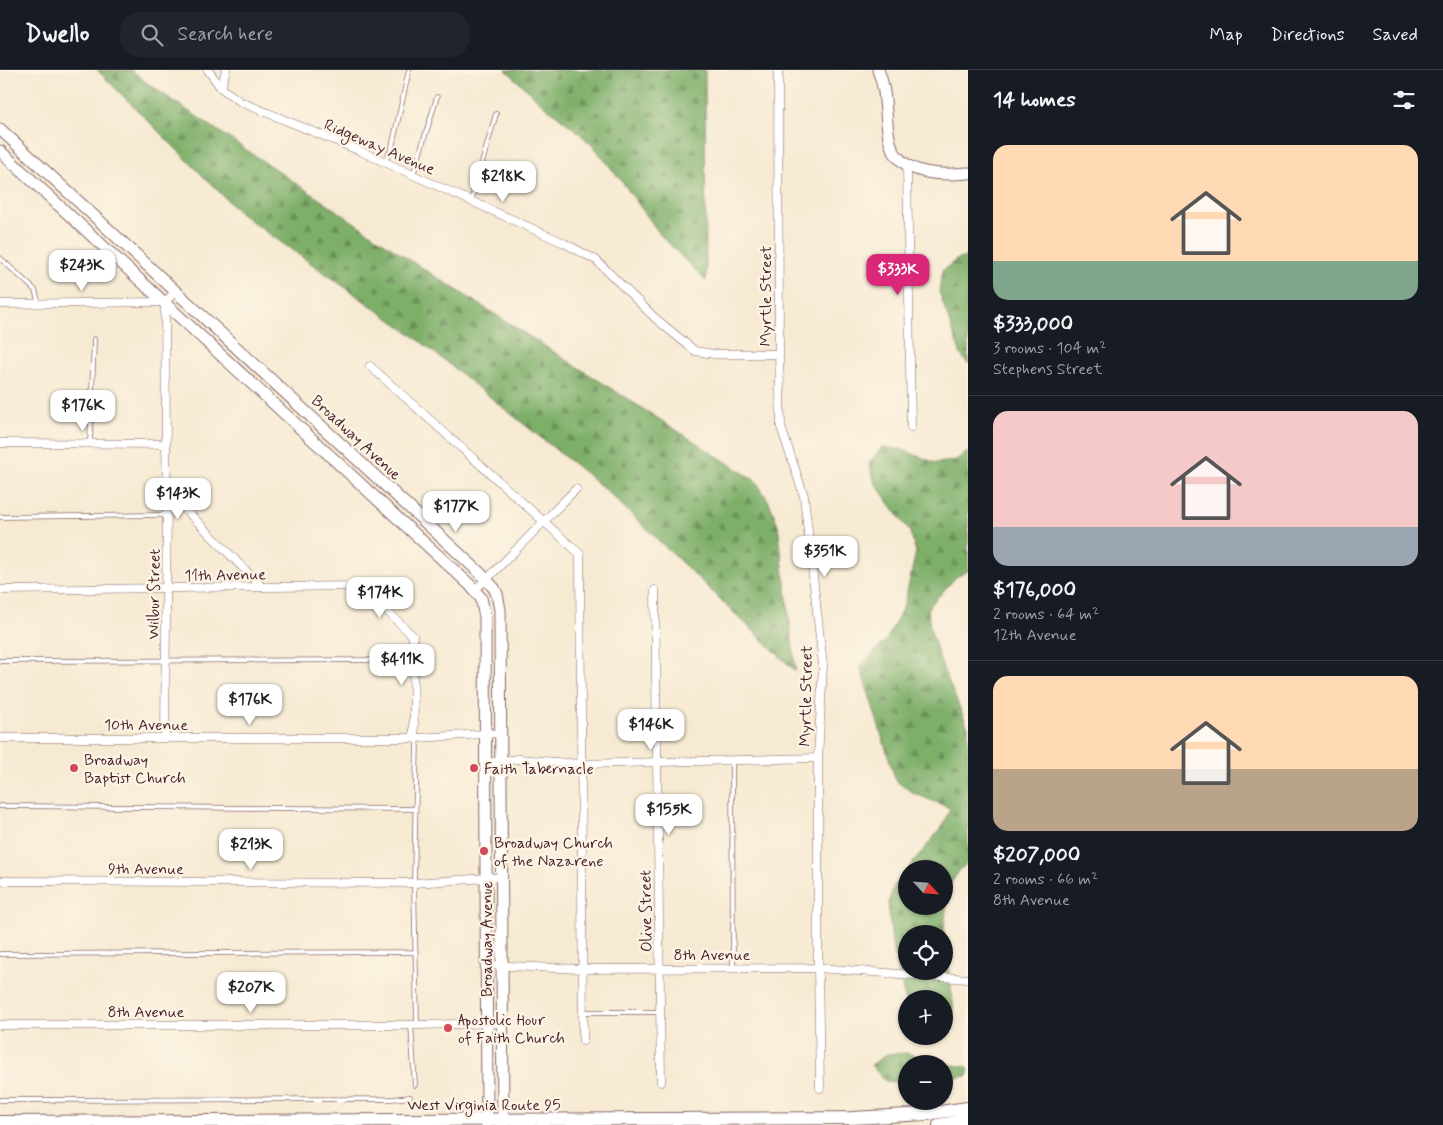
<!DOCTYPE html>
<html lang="en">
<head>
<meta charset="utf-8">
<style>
	:root { --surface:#171b24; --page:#20242c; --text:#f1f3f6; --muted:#9ea1a6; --line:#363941; --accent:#db2777 }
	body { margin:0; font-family:Mynerve,sans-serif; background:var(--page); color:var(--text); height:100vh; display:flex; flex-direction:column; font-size:19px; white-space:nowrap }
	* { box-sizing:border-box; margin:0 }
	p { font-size:16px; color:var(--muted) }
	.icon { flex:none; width:28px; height:28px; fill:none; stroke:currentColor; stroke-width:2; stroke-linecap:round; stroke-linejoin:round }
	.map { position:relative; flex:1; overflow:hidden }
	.sheet { display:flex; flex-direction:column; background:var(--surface); width:475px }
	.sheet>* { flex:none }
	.needle { width:32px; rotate:116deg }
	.controls { position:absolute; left:898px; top:790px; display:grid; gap:10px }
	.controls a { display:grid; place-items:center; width:55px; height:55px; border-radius:50%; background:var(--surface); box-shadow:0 1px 4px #0004; font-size:25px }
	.price { position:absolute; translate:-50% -42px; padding:0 11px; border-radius:10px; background:#fff; color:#222; font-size:16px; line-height:32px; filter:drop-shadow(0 1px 2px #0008) }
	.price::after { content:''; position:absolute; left:50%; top:30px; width:15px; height:11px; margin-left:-8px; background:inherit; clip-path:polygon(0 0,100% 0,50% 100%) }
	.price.on { background:var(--accent); color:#fff }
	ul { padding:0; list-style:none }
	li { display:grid; align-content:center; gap:10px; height:265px; padding:0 25px }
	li+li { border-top:1px solid var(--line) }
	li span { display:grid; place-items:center; height:155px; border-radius:15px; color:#555 }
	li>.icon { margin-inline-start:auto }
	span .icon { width:90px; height:90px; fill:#fffc; stroke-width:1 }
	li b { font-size:21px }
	h2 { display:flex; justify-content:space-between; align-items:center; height:60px; padding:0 25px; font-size:21px }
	header { display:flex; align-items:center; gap:30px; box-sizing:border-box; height:70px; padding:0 25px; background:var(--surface); border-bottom:1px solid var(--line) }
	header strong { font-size:24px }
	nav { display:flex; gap:28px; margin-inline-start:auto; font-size:18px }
	.search { width:350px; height:45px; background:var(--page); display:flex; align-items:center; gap:12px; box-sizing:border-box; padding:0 18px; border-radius:20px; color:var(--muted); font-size:19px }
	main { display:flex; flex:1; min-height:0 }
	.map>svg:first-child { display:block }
	.forest { fill:url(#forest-firs); stroke:#64674a; fill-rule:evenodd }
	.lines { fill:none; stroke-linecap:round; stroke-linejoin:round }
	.service-casing { stroke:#876666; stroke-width:5.5 }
	.minor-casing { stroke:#876666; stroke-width:9 }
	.secondary-casing { stroke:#876666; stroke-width:13 }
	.primary-casing { stroke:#876666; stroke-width:14 }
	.service { stroke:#fff; stroke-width:4 }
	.minor { stroke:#fff; stroke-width:8 }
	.secondary { stroke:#fff; stroke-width:11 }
	.primary { stroke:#fff; stroke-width:12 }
	.poi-dot { fill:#d1495b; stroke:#fcf5e5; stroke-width:2 }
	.labels { text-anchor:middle; stroke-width:4.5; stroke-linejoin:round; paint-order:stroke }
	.street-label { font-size:16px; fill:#4a1f2b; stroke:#fcf5e5 }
	.poi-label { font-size:16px; fill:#4a1f2b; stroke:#fcf5e5; text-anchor:start }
</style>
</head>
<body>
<header>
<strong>Dwello</strong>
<div class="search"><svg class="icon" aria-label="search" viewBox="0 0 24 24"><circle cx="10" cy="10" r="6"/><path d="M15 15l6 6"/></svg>Search here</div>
<nav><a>Map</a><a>Directions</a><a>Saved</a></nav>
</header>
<main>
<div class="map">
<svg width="968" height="1055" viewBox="0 0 968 1055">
	<defs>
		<pattern id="forest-firs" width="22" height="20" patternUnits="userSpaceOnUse" patternTransform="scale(1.25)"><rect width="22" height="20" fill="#7eaf69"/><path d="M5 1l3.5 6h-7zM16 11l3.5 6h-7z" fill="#698e57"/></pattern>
	</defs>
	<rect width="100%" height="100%" fill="#fcf5e5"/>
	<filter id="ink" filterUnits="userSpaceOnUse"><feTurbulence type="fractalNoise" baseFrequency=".02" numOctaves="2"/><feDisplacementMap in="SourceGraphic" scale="10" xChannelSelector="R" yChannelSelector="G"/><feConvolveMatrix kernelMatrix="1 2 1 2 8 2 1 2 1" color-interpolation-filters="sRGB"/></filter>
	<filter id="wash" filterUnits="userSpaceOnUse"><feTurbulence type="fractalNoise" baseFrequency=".0096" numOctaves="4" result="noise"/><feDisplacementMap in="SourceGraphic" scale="20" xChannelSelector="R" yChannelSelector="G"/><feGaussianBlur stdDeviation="1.12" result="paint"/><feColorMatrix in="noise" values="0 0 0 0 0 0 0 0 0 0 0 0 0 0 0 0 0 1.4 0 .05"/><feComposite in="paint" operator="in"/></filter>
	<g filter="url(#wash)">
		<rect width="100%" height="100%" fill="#f7ead3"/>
		<path class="forest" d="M97 0H131L147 13 413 192 756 411 769 432 778 455 796 602 605 419 411 264 241 144Z
			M506 0H705L706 211 662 167 623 113 595 78 578 62 541 33Z
			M968 186V294L961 285 939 222 942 201 956 190Z
			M882 377 900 379 936 393 954 391 968 382V501L956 507 928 538 930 558 942 596 968 657V792L959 801 948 818 944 861 954 941 947 962 944 964V929H906V933L892 874 888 833 894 816 906 800V836H944V799H908L943 756 950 738 913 723 896 711 860 596 887 569 904 535 916 482 910 462 875 413 869 393ZM906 864H944V901H906Z
			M907 983 944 994H906V1013L885 1011 871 995 887 984Z
			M944 994 968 997V1006L944 1009Z"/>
	</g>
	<g filter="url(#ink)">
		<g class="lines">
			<defs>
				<path id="service" d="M385 92 392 77 409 0
					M413 105 437 27
					M471 131 496 44
					M0 188 35 220 39 234
					M90 373 94 269
					M0 447 167 445
					M0 591 413 590
					M417 668 414 813 417 955
					M732 691 733 898
					M0 736 415 739
					M0 884 416 882
					M582 942H660
					M411 955 415 1015
					M0 1030 392 1029 410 1027"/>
				<path id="minor" d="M208 0 221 18 241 32 358 80 564 173 596 190 655 248 695 281 714 284H779
					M778 0 779 284 781 357 804 426 823 595 818 688V898L820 1018
					M221 18 226 0
					M907 95 911 357
					M0 234 165 232 176 221
					M370 296 580 484 583 971
					M0 373 166 374
					M167 421 261 516
					M475 519 487 509 576 419
					M0 520 361 516 413 566 414 667
					M655 520 661 1012
					M165 667 167 421 166 374 165 232
					M0 668H417L501 663
					M485 693 519 689 581 694 818 688
					M0 811 414 813 502 807
					M486 895 582 899 818 898 968 909
					M0 955H417L502 953"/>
				<path id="secondary" d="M878 0C888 23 884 48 890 72 899 105 940 106 968 103
					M0 59 479 502 494 518 497 524 500 540 503 1055
					M0 81 470 515 481 528 485 547 487 1055"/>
				<path id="primary" d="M0 1052 852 1048 926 1044 968 1038
					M939 1055 968 1050"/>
			</defs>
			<use href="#service" class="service-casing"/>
			<use href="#minor" class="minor-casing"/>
			<use href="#secondary" class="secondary-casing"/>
			<use href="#primary" class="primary-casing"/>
			<use href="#service" class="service"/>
			<use href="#minor" class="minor"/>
			<use href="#secondary" class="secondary"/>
			<use href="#primary" class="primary"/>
		</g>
	</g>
	<g class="poi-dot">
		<circle cx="74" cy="698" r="5"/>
		<circle cx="474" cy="698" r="5"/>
		<circle cx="484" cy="781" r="5"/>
		<circle cx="448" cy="958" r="5"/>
	</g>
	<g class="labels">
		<g class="street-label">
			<text transform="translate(380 76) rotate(23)" y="6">Ridgeway Avenue</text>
			<text transform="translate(765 226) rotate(-90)" y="6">Myrtle Street</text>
			<text transform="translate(357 367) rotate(43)" y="6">Broadway Avenue</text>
			<text transform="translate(225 504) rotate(-1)" y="6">11th Avenue</text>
			<text transform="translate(153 524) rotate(-89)" y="6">Wilbur Street</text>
			<text transform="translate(805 626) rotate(-89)" y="6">Myrtle Street</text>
			<text x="146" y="660">10th Avenue</text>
			<text x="146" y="804">9th Avenue</text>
			<text transform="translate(645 841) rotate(-91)" y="6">Olive Street</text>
			<text transform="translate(486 869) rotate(-90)" y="6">Broadway Avenue</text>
			<text x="712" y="890">8th Avenue</text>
			<text x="146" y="947">8th Avenue</text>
			<text x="484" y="1040">West Virginia Route 95</text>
		</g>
		<g class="poi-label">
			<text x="84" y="695">Broadway<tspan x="84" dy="18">Baptist Church</tspan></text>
			<text x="484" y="704">Faith Tabernacle</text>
			<text x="494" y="778">Broadway Church<tspan x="494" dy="18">of the Nazarene</tspan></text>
			<text x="458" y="955">Apostolic Hour<tspan x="458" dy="18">of Faith Church</tspan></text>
		</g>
	</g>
</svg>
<div class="controls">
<a><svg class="needle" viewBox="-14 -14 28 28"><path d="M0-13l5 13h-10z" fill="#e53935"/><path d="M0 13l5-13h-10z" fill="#9ea1a6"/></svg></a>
<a><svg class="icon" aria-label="locate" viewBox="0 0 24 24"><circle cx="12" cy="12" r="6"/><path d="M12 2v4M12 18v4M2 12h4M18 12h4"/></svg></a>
<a>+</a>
<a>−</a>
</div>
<b class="price" style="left:503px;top:133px">$218K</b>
<b class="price" style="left:82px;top:222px">$243K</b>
<b class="price on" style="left:898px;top:226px">$333K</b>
<b class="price" style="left:83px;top:362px">$176K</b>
<b class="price" style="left:178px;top:450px">$143K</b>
<b class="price" style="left:456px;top:463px">$177K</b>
<b class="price" style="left:825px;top:508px">$351K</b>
<b class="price" style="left:380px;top:549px">$174K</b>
<b class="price" style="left:402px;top:616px">$411K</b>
<b class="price" style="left:250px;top:656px">$176K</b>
<b class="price" style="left:651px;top:681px">$146K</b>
<b class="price" style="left:669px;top:766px">$155K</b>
<b class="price" style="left:251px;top:801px">$213K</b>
<b class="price" style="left:251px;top:944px">$207K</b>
</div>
<section class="sheet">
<h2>14 homes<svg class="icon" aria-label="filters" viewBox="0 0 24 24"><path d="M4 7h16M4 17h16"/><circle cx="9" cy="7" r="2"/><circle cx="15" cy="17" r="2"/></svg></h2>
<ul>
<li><span style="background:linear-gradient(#ffd9b3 75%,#7fa58c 0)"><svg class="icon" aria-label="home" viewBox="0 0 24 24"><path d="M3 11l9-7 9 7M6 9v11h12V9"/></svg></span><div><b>$333,000</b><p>3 rooms · 104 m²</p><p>Stephens Street</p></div></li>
<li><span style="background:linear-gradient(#f6c9c9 75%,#9aa5b1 0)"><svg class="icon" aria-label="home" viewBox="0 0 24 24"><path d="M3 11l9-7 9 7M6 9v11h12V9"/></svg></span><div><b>$176,000</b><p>2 rooms · 64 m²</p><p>12th Avenue</p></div></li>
<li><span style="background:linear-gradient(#ffd9b3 60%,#b9a48a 0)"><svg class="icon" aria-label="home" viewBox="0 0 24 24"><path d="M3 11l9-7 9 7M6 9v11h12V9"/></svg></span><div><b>$207,000</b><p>2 rooms · 66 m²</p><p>8th Avenue</p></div></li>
</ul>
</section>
</main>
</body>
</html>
